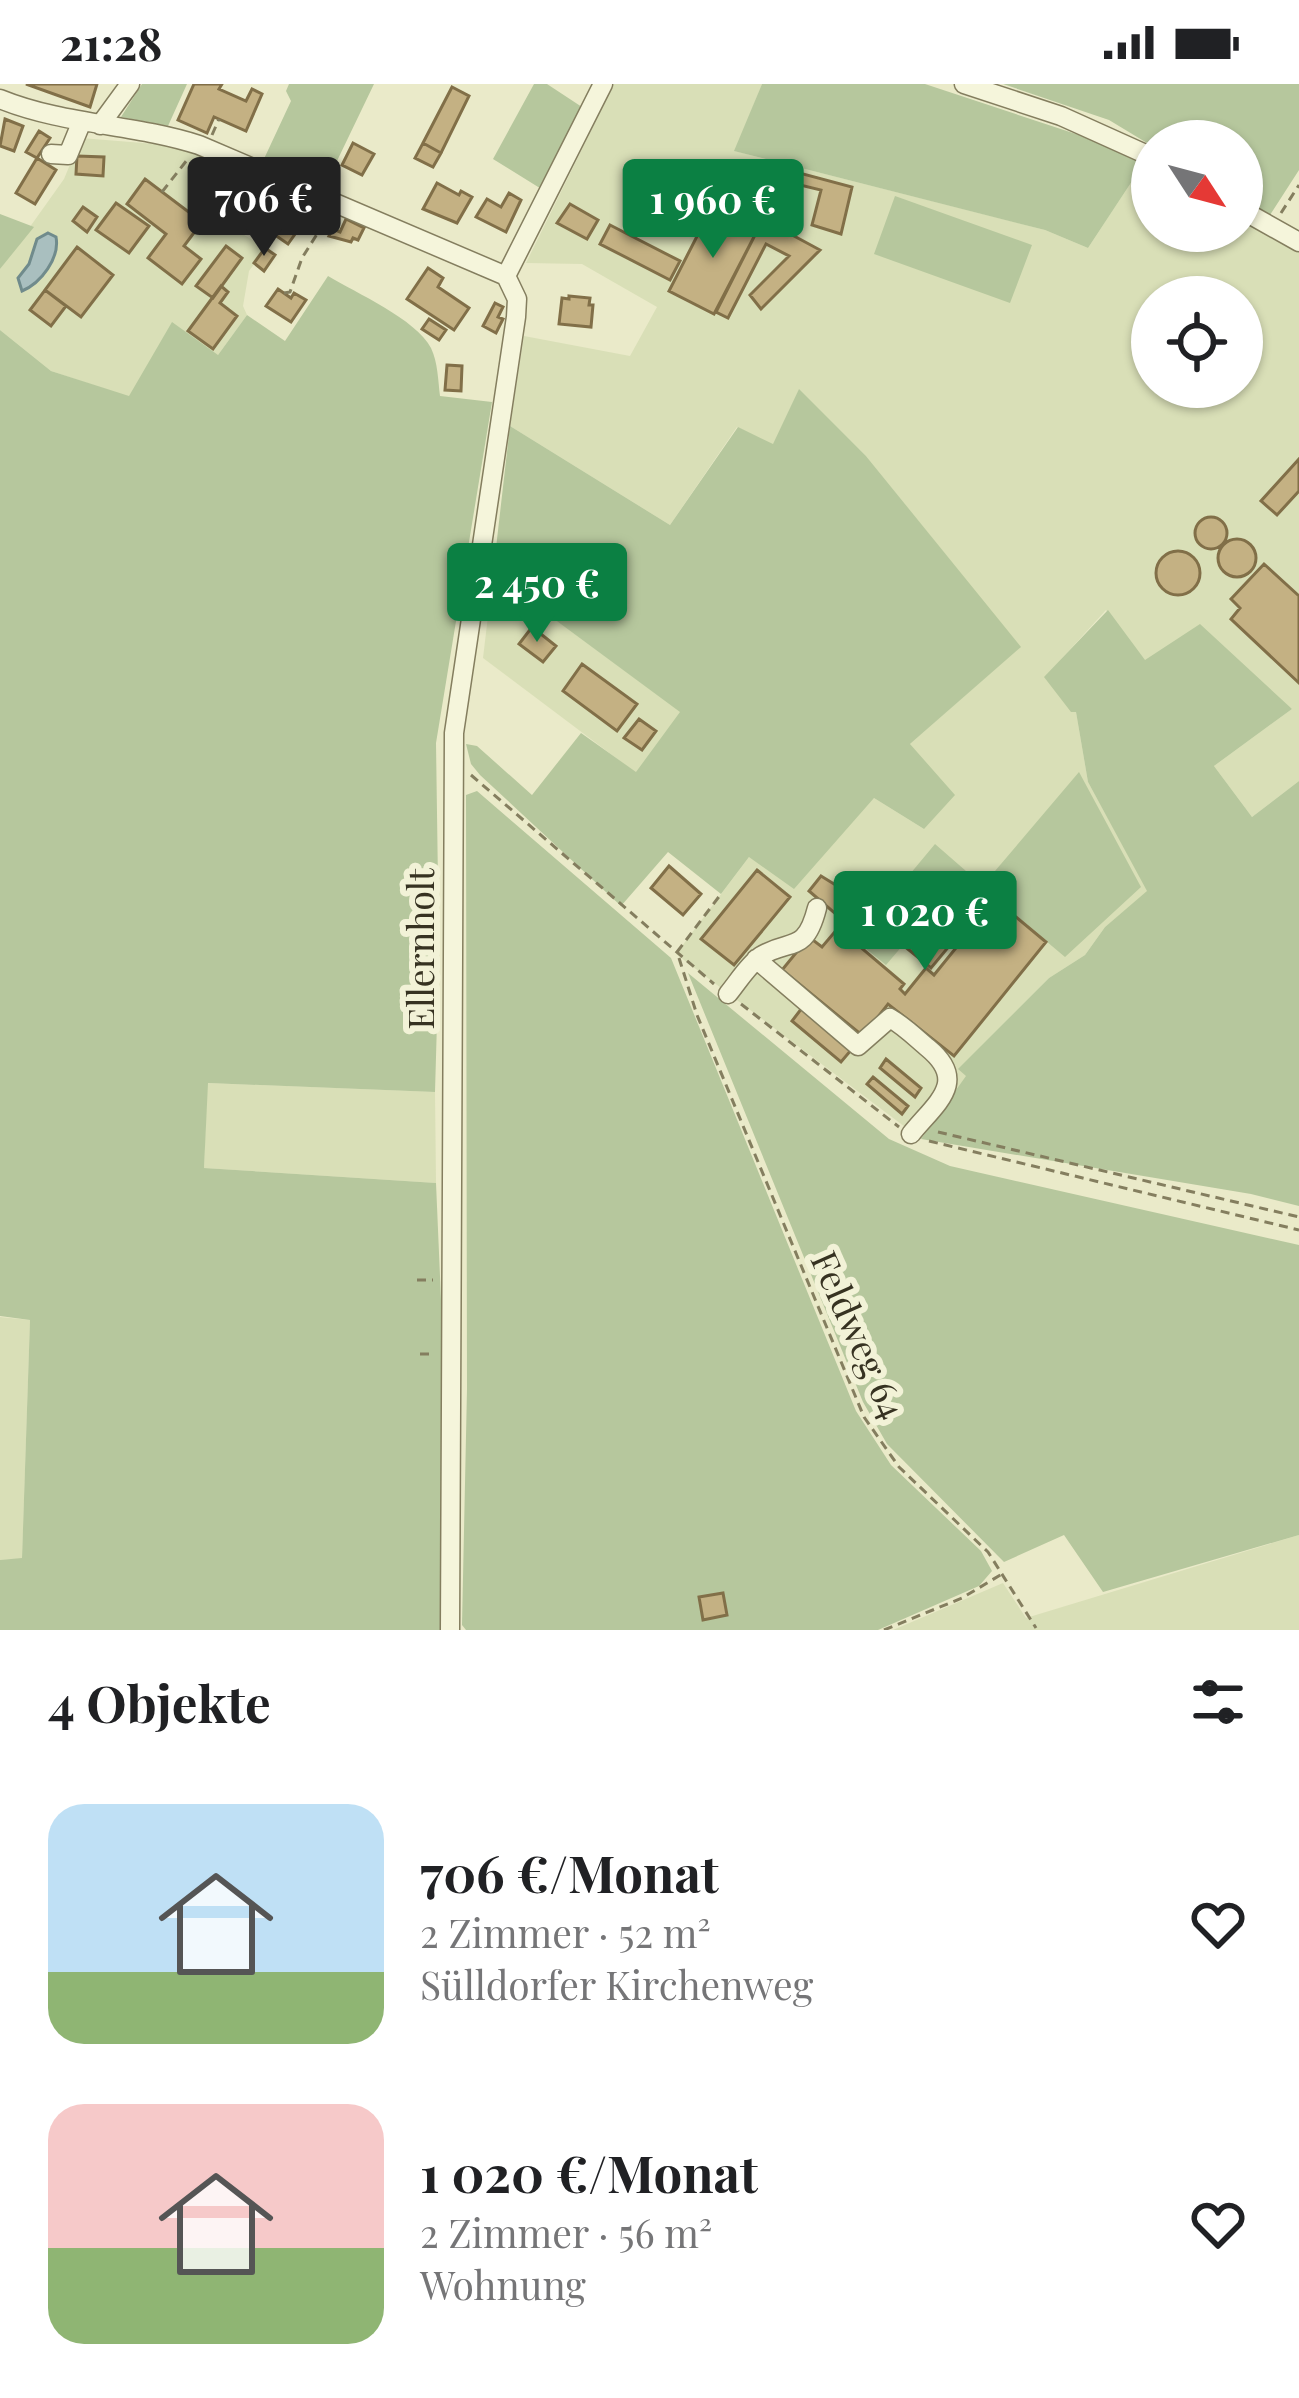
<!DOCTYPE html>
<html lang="de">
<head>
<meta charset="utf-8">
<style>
	:root { --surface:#fff; --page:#f2f2f2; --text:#202124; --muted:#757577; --accent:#0b8043 }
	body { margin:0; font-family:"Playfair Display",serif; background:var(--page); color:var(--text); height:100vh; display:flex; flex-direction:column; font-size:45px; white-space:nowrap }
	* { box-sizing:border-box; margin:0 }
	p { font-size:39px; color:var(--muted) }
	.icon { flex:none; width:66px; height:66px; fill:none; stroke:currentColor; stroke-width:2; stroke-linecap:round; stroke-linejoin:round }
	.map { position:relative; height:1546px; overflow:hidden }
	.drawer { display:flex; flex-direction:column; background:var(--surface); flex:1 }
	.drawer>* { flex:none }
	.needle { width:78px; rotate:126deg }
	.buttons { position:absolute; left:1131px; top:36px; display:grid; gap:24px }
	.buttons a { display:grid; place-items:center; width:132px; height:132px; border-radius:50%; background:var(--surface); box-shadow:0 3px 9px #0004; font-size:60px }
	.price { position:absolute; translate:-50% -102px; padding:0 27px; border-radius:12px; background:var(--accent); color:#fff; font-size:39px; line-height:78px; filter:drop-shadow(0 3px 6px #0008) }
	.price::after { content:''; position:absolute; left:50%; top:72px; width:36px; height:27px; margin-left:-18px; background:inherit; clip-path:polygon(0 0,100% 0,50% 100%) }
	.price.selected { background:#222; color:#fff }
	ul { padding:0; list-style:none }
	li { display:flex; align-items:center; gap:36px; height:300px; padding:0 48px }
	li span { display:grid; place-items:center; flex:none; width:336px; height:240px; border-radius:36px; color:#555 }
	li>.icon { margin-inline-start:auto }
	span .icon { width:144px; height:144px; fill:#fffc; stroke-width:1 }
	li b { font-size:51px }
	h2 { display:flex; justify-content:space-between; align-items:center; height:144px; padding:0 48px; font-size:51px }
	.status { display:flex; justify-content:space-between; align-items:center; height:84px; padding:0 60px; background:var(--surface); direction:ltr }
	.status svg { height:33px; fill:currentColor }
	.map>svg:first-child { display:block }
	.farmland { fill:#d9dfb7; fill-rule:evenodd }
	.green { fill:#b6c79d }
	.water { fill:#a9bfbf; stroke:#708b8c; stroke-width:3 }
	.building { fill:#c4b183; stroke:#816f48; stroke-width:3 }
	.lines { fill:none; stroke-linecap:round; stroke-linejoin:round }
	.minor-casing { stroke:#847e5f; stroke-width:21 }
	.path { stroke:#847e5f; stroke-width:3; stroke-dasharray:9 6; stroke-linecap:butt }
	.minor { stroke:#f5f5db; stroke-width:18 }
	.labels { text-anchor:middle; stroke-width:12; stroke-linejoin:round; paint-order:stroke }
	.street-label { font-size:36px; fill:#363221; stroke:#f2f2d7 }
</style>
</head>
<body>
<div class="status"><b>21:28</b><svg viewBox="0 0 49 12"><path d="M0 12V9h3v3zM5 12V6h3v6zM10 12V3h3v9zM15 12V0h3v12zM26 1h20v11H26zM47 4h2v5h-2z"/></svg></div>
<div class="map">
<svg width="1299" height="1546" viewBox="0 0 1299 1546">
	<rect width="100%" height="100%" fill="#eaeac9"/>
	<path class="farmland" d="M614 0H762L735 67 1045 146 1088 164 1144 79 1152 84V147H1242V135L1299 168V697L1252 733 1214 682 1292 625 1145 577 1106 526 1045 593 1076 628 1088 698 1148 807 1105 843 1085 871 1049 894 959 985 967 992 921 1055 676 870 749 773 874 714 924 745 910 660 1020 563 866 372 799 306 773 361 737 343 670 441 510 342 524 252 630 272 657 223 582 180 526 179ZM1152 213H1242V303H1152Z
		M81 54 180 62 244 91 224 130 239 140V148L266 164 249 187 243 222 247 231 218 271 129 313 51 287 0 246V185L64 95Z
		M493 490 681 628 636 689 483 574Z
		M207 999 435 1008 436 1099 204 1084Z
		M0 1233 30 1236 22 1475 0 1476Z
		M1299 1451V1546H893L1003 1499 1026 1534Z"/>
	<path class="green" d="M142 0H187L168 42 121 33Z
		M289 0H374L324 104 263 77 291 17 286 7Z
		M534 0H547L585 25 543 106 493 75Z
		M762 0H925L1079 51 1144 79 1088 164 1045 146 734 67Z
		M1003 0H1299V86L1270 131 1242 114V57H1152V62L1109 36Z
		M895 112 1032 161 1010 219 874 170Z
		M0 130 34 143 0 185Z
		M328 192C356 209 416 235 431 264 438 279 438 296 440 312L492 318 436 659 439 868 435 1008 208 999 204 1084 436 1099 443 1262 440 1546H0V1476L22 1474 30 1236 0 1232V246L51 287 129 312 172 238 218 271 247 231 285 257Z
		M799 305 866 372 1021 563 910 660 955 711 924 745 874 714 794 805 749 773 721 810 668 768 621 822 480 691 471 680 466 660 477 662 532 711 581 649 636 688 680 628 493 490 510 342 670 441 738 343 773 360Z
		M1108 526 1145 576 1200 540 1292 625 1214 682 1252 733 1299 697V1122L1251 1110 921 1055 966 992 958 985 1049 894 1085 871 1105 843 1147 807 1088 698 1076 628H1071L1044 593Z
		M1079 688 1141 803 1065 873 1008 825 995 787Z
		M477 707 671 874 856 1327 891 1381 981 1467 992 1487 979 1502 878 1546H466L462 1541 467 1305 466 711Z
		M935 760 966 787 886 881 855 856Z
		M688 889 889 1055 950 1082 1299 1161V1451L1103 1508 1064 1451 1004 1478 887 1360 863 1318Z"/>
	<path class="water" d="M48 149 56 153C60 174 41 199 22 207L18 194 29 180 37 155Z"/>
	<path class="building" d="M26 0H97L90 23Z
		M194 0H222L219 5 246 17 252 5 262 10 246 47 214 33 207 49 178 36Z
		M452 3 469 12 441 69 423 59Z
		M5 35 23 42 14 67 0 62Z
		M39 47 50 54 37 74 26 68Z
		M353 59 374 70 362 91 342 81Z
		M423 59 441 69 433 83 415 74Z
		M77 72 104 73 103 92 76 90Z
		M37 74 56 86 35 120 16 109Z
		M758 78 852 103 841 150 812 141 821 106 763 92 747 122 768 133 765 138 772 141 775 136 786 142 783 146 820 166 761 225 750 211 789 172 766 160 728 234 716 228 757 147 728 131Z
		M145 95 202 138 184 162 201 175 182 200 148 174 166 150 127 120Z
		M437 99 459 111 461 107 472 113 457 139 423 125Z
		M509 109 521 116 506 148 476 133 487 115 501 123Z
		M239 110 257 121 253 128 258 131 250 144 227 130Z
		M116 119 149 142 129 169 96 146Z
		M570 120 598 136 587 155 557 139Z
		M83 123 97 133 87 148 73 137Z
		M712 123 757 147 714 230 669 207Z
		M274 124 300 143 288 160 262 142Z
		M346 135 364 144 358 156 353 154 351 158 329 152 333 145 340 148Z
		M610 141 680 177 670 196 600 160Z
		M226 162 242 174 213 214 196 202Z
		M77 163 113 191 81 233 45 206Z
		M265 164 275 171 264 187 254 179Z
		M428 184 443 194 438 203 469 224 454 246 407 215Z
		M221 202 228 208 220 219 237 232 213 265 188 247Z
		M278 205 291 214 294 209 306 216 291 238 266 222Z
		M45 206 66 222 51 242 30 226Z
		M569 212 590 214 589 221H593L591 243 559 240 562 214 569 215Z
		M495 219 503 223 498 233 503 235 496 249 483 242Z
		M429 235 446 246 439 256 422 245Z
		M447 281 462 282 461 307 445 306Z
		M1299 375V407L1277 431 1261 417Z
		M1195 449a16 16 0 1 1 32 0a16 16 0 1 1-32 0Z
		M1218 474a19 19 0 1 1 38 0a19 19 0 1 1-38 0Z
		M1156 489a22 22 0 1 1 44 0a22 22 0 1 1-44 0Z
		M1264 480 1299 512V599L1231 535 1240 524 1231 515Z
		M532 543 556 562 543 578 519 560Z
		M582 580 637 620 617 647 563 607Z
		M639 635 656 647 642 666 624 654Z
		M669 782 701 810 683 831 651 804Z
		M757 786 790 813 734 881 701 855Z
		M821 792 852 811 846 817 856 825 845 838 809 807Z
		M980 803 1046 858 954 972 888 920 863 952 782 886 809 853 822 863 838 844 904 900 900 905 905 910 926 884 934 891 960 859 955 855 931 884 904 862 926 833 945 847Z
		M802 924 852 965 841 978 792 937Z
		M886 975 921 1004 915 1013 880 984Z
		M873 993 908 1022 902 1030 867 1000Z
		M723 1509 727 1531 703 1536 699 1513Z"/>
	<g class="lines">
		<defs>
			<path id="minor" d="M964 0 1061 32 1152 73
				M0 15C64 41 134 40 199 61L506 192
				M100 41 130 0
				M51 70 68 71 82 37
				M1242 126 1299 158
				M506 192 603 0
				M756 875 858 962 890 934C904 942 916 954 928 964 969 998 936 1019 911 1050
				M728 910C738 898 748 881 761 872 790 854 805 871 817 824
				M450 1546 454 649 516 233 517 215 506 192"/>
		</defs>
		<use href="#minor" class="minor-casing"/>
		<path class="path" d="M212 51 219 35
			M162 108 187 76
			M1281 129 1299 101
			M284 209 290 208 302 174 329 131
			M471 691 714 900
			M677 868 721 810
			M679 874 697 931 864 1333 899 1383 988 1468 1036 1544
			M741 920 899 1043
			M938 1048 1299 1133
			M929 1057 1299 1146
			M417 1196H433
			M420 1270H432
			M884 1546 962 1514 1002 1490"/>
		<use href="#minor" class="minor"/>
	</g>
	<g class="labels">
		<g class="street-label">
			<text transform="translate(421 865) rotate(-90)" y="13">Ellernholt</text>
			<text transform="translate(858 1251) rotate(66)" y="13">Feldweg 64</text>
		</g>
	</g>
</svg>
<div class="buttons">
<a><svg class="needle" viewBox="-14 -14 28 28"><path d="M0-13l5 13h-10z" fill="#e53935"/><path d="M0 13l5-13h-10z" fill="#757577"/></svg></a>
<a><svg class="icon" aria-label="locate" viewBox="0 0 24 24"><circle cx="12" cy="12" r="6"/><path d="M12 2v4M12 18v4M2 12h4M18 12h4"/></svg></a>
</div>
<b class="price selected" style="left:264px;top:175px">706 €</b>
<b class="price" style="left:713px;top:177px">1 960 €</b>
<b class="price" style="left:537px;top:561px">2 450 €</b>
<b class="price" style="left:925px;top:889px">1 020 €</b>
</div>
<section class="drawer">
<h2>4 Objekte<svg class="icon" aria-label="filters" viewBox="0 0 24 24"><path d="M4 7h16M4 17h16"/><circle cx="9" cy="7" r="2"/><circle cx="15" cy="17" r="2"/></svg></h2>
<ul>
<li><span style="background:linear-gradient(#bfe0f5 70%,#8fb573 0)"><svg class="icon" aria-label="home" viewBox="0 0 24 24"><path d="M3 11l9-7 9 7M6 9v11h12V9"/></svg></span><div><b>706 €/Monat</b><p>2 Zimmer · 52 m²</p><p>Sülldorfer Kirchenweg</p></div><svg class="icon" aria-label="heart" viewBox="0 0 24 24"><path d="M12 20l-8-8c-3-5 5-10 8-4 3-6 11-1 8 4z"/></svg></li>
<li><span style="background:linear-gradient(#f6c9c9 60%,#8fb573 0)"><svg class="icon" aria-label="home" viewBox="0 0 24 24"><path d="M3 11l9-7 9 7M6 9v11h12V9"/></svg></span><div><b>1 020 €/Monat</b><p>2 Zimmer · 56 m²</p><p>Wohnung</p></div><svg class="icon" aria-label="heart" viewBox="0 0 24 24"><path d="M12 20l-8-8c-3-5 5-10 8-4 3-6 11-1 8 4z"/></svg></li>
</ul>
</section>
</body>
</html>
